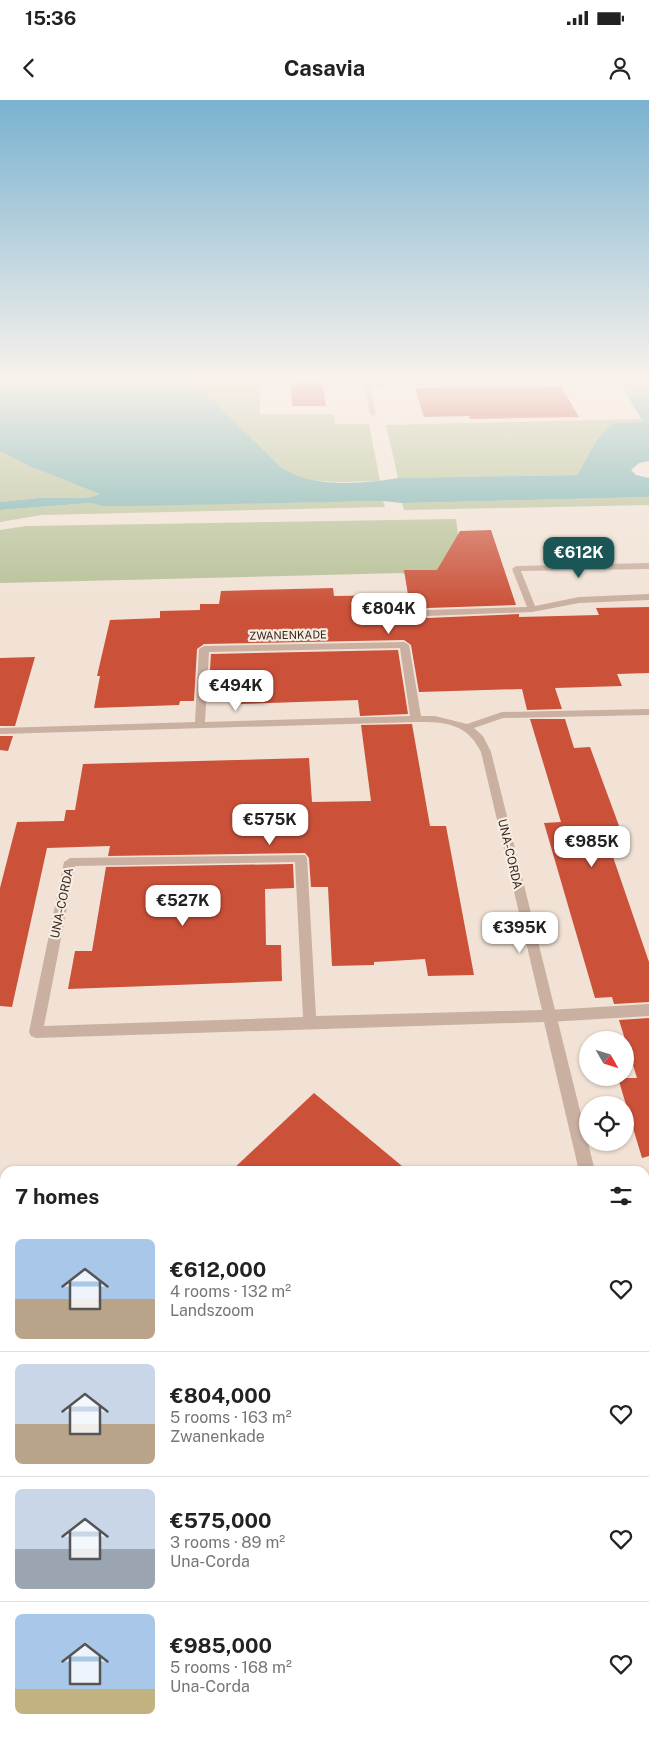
<!DOCTYPE html>
<html lang="en">
<head>
<meta charset="utf-8">
<style>
	:root { --surface:#fff; --page:#f2f2f2; --text:#222; --muted:#767676; --line:#e0e0e0; --accent:#195655 }
	body { margin:0; font-family:"Public Sans",sans-serif; background:var(--page); color:var(--text); height:100vh; display:flex; flex-direction:column; font-size:19px; white-space:nowrap }
	* { box-sizing:border-box; margin:0 }
	p { font-size:16px; color:var(--muted) }
	.icon { flex:none; width:28px; height:28px; fill:none; stroke:currentColor; stroke-width:2; stroke-linecap:round; stroke-linejoin:round }
	.map { position:relative; flex:1; overflow:hidden }
	.sheet { position:absolute; left:0px; top:1066px; width:650px; height:571px; display:flex; flex-direction:column; background:var(--surface); border-radius:15px 15px 0 0; box-shadow:0 1px 4px #0004 }
	.sheet>* { flex:none }
	.needle { width:32px; rotate:129deg }
	.fabs { position:absolute; left:579px; top:931px; display:grid; gap:10px }
	.fabs a { display:grid; place-items:center; width:55px; height:55px; border-radius:50%; background:var(--surface); box-shadow:0 1px 4px #0004; font-size:25px }
	.price { position:absolute; translate:-50% -42px; padding:0 11px; border-radius:10px; background:#fff; color:#222; font-size:16px; line-height:32px; filter:drop-shadow(0 1px 2px #0008) }
	.price::after { content:''; position:absolute; left:50%; top:30px; width:15px; height:11px; margin-left:-8px; background:inherit; clip-path:polygon(0 0,100% 0,50% 100%) }
	.price.selected { background:var(--accent); color:#fff }
	ul { padding:0; list-style:none }
	li { display:flex; align-items:center; gap:15px; height:125px; padding:0 15px }
	li+li { border-top:1px solid var(--line) }
	li span { display:grid; place-items:center; flex:none; width:140px; height:100px; border-radius:8px; color:#555 }
	li>.icon { margin-inline-start:auto }
	span .icon { width:60px; height:60px; fill:#fffc; stroke-width:1 }
	li b { font-size:21px }
	h2 { display:flex; justify-content:space-between; align-items:center; height:60px; padding:0 15px; font-size:21px }
	.status { display:flex; justify-content:space-between; align-items:center; height:35px; padding:0 25px; background:var(--surface); direction:ltr }
	.status svg { height:14px; fill:currentColor }
	header { display:flex; justify-content:space-between; align-items:center; height:65px; padding:0 15px; background:var(--surface); font-size:22px; font-weight:700 }
	.map>svg:first-child { display:block }
	.green { fill:#b5c095 }
	.water { fill:#73afad }
	.building { fill:#cb5139 }
	.lines { fill:none; stroke-linecap:round; stroke-linejoin:round }
	.service { fill:#c9b0a1; fill-rule:evenodd }
	.minor { fill:#c9b0a1; fill-rule:evenodd }
	.labels { text-anchor:middle; stroke-width:4.5; stroke-linejoin:round; paint-order:stroke }
	.far-street-label { font-size:11px; fill:#332824; stroke:#f9ece1 }
	.street-label { font-size:12px; fill:#332824; stroke:#f9ece1 }
</style>
</head>
<body>
<div class="status"><b>15:36</b><svg viewBox="0 0 49 12"><path d="M0 12V9h3v3zM5 12V6h3v6zM10 12V3h3v9zM15 12V0h3v12zM26 1h20v11H26zM47 4h2v5h-2z"/></svg></div>
<header><svg class="icon" aria-label="back" viewBox="0 0 24 24"><path d="M15 5l-7 7 7 7"/></svg>Casavia<svg class="icon" aria-label="person" viewBox="0 0 24 24"><circle cx="12" cy="8" r="4"/><path d="M4 21q1-7 8-7t8 7"/></svg></header>
<div class="map">
<svg width="649" height="1637" viewBox="0 0 649 1637">
	<rect width="100%" height="100%" fill="#f1e2d5"/>
	<path class="green" d="M190 278H260V314H330L334 316 335 324H369L380 381C346 381 311 387 282 368Z
		M616 278H649V294L627 295Z
		M641 319 643 323 596 341 577 375 398 378 386 325Z
		M0 351 29 366 101 394 88 398H38L0 402Z
		M649 397V405L404 410 402 403Z
		M383 401 385 407 42 415 0 422V410L91 403 102 406Z
		M456 419 467 504 402 473 0 483V430L26 426Z"/>
	<path class="water" d="M6 278H190L282 368C313 388 363 384 398 378L577 375 596 341 613 323 643 322 627 295 649 294V361L639 363 631 370 636 375 649 378V397L402 403 383 401 135 406H102L91 403 0 410V402L38 398H88L100 394 29 366 0 351V282Z"/>
	<path class="building" d="M291 278H322L326 306H292Z
		M561 286 579 317 470 319 469 316 424 317 415 288Z
		M491 430 516 505 427 508 422 512V514L427 518 519 514V517L599 515 596 508 649 507V573L617 574 622 586 555 588 562 609 527 610 522 589 419 592 411 545 404 540 204 544 197 549 194 601H180L179 605 94 608 100 576H97L110 520 160 518V511L200 510V504H219L221 491 333 488 334 496 408 495 404 470H437L460 431Z
		M398 550 408 614 360 616 358 600 238 604V600L208 601 211 554Z
		M35 557 15 626H0V558Z
		M530 619H565L574 648 590 647 629 753 612 754 649 862V902L614 904 612 897 595 898 544 723 561 722Z
		M412 624 430 726H446L474 875 428 876 425 859 374 862V865L332 866 328 787H311L309 758 305 753 108 756 110 746 47 748 12 907 0 906V788L17 722 64 721 66 710H75L83 664 309 658 312 702 371 701 361 625Z
		M0 636H13L8 651 0 650Z
		M293 764 294 788 265 789 266 845H281L282 881 68 889 75 851H92L106 767Z
		M649 918V1056L642 1058 618 978H637L619 920Z
		M314 993 408 1071H231Z"/>
	<g class="lines">
		<path class="service" d="M649 904V916L549 922 544 920 542 916 544 912 549 910Z"/>
		<path class="minor" d="M363 278H369L370 283 534 278 553 280 614 279 617 281 614 283 553 284 540 282 371 287 376 314 373 316 370 314Z
			M649 463V469L521 471 535 506 579 497 649 494V500L579 503 532 512 427 516 423 513 427 510 527 507 512 469 516 466Z
			M404 542 409 545 421 616H435L467 624 502 612 649 609V615L503 618 474 628 483 636 491 652 595 1071H579L544 922 36 938 31 936 29 932 64 762 70 758 305 755 307 758 316 916 542 910 481 652C467 623 445 622 416 622L0 634V628L195 622 199 549 204 546ZM400 548 410 616 205 622 209 552ZM295 762 303 917 44 926 75 766Z
			M645 1087H649V1103H645Z
			M645 1216 649 1218V1239L645 1237Z
			M0 1481 5 1483V1509L0 1507Z
			M649 1569V1597L645 1599V1571Z
			M84 1632H107L109 1637H86Z
			M611 1632H633L631 1637H609Z"/>
	</g>
	<linearGradient id="sky" x2="0" y2="1"><stop stop-color="#79b2d0"/><stop offset="0.55" stop-color="#f9f2ec"/><stop offset="1" stop-color="#f9f2ec" stop-opacity="0"/></linearGradient>
	<rect width="649" height="507" fill="url(#sky)"/>
	<g class="labels">
		<g class="far-street-label">
			<text transform="translate(288 535) rotate(-1)" y="4">ZWANENKADE</text>
		</g>
		<g class="street-label">
			<text transform="translate(510 754) rotate(77)" y="4">UNA-CORDA</text>
			<text transform="translate(62 803) rotate(-78)" y="4">UNA-CORDA</text>
		</g>
	</g>
</svg>
<div class="fabs">
<a><svg class="needle" viewBox="-14 -14 28 28"><path d="M0-13l5 13h-10z" fill="#e53935"/><path d="M0 13l5-13h-10z" fill="#767676"/></svg></a>
<a><svg class="icon" aria-label="locate" viewBox="0 0 24 24"><circle cx="12" cy="12" r="6"/><path d="M12 2v4M12 18v4M2 12h4M18 12h4"/></svg></a>
</div>
<b class="price selected" style="left:579px;top:479px">€612K</b>
<b class="price" style="left:389px;top:535px">€804K</b>
<b class="price" style="left:236px;top:612px">€494K</b>
<b class="price" style="left:270px;top:746px">€575K</b>
<b class="price" style="left:592px;top:768px">€985K</b>
<b class="price" style="left:183px;top:827px">€527K</b>
<b class="price" style="left:520px;top:854px">€395K</b>
<section class="sheet">
<h2>7 homes<svg class="icon" aria-label="filters" viewBox="0 0 24 24"><path d="M4 7h16M4 17h16"/><circle cx="9" cy="7" r="2"/><circle cx="15" cy="17" r="2"/></svg></h2>
<ul>
<li><span style="background:linear-gradient(#a9c7e8 60%,#b9a48a 0)"><svg class="icon" aria-label="home" viewBox="0 0 24 24"><path d="M3 11l9-7 9 7M6 9v11h12V9"/></svg></span><div><b>€612,000</b><p>4 rooms · 132 m²</p><p>Landszoom</p></div><svg class="icon" aria-label="heart" viewBox="0 0 24 24"><path d="M12 20l-8-8c-3-5 5-10 8-4 3-6 11-1 8 4z"/></svg></li>
<li><span style="background:linear-gradient(#c9d6e8 60%,#b9a48a 0)"><svg class="icon" aria-label="home" viewBox="0 0 24 24"><path d="M3 11l9-7 9 7M6 9v11h12V9"/></svg></span><div><b>€804,000</b><p>5 rooms · 163 m²</p><p>Zwanenkade</p></div><svg class="icon" aria-label="heart" viewBox="0 0 24 24"><path d="M12 20l-8-8c-3-5 5-10 8-4 3-6 11-1 8 4z"/></svg></li>
<li><span style="background:linear-gradient(#c9d6e8 60%,#9aa5b1 0)"><svg class="icon" aria-label="home" viewBox="0 0 24 24"><path d="M3 11l9-7 9 7M6 9v11h12V9"/></svg></span><div><b>€575,000</b><p>3 rooms · 89 m²</p><p>Una-Corda</p></div><svg class="icon" aria-label="heart" viewBox="0 0 24 24"><path d="M12 20l-8-8c-3-5 5-10 8-4 3-6 11-1 8 4z"/></svg></li>
<li><span style="background:linear-gradient(#a9c7e8 75%,#c2b280 0)"><svg class="icon" aria-label="home" viewBox="0 0 24 24"><path d="M3 11l9-7 9 7M6 9v11h12V9"/></svg></span><div><b>€985,000</b><p>5 rooms · 168 m²</p><p>Una-Corda</p></div><svg class="icon" aria-label="heart" viewBox="0 0 24 24"><path d="M12 20l-8-8c-3-5 5-10 8-4 3-6 11-1 8 4z"/></svg></li>
</ul>
</section>
</div>
</body>
</html>
